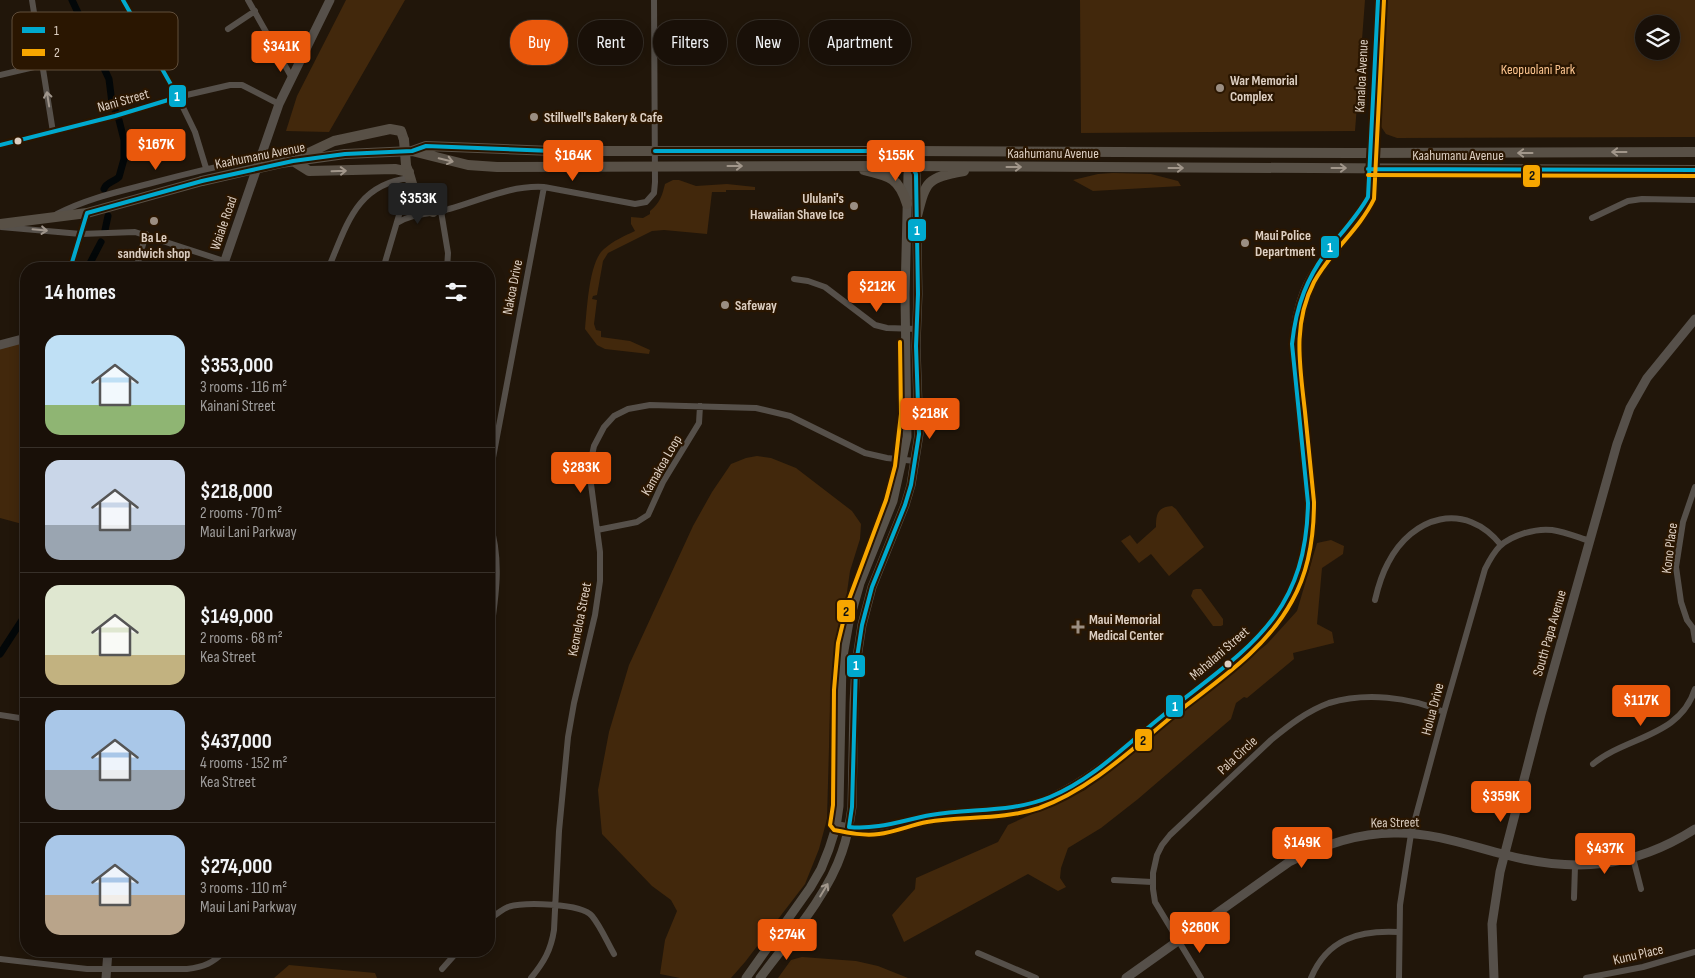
<!DOCTYPE html>
<html lang="en">
<head>
<meta charset="utf-8">
<style>
	:root { --surface:#191008; --page:#261e16; --text:#f1f3f6; --muted:#9f9d9c; --line:#373029; --accent:#ea580c }
	body { margin:0; font-family:"Sofia Sans Condensed",sans-serif; background:var(--page); color:var(--text); height:100vh; display:flex; flex-direction:column; font-size:19px; white-space:nowrap }
	* { box-sizing:border-box; margin:0 }
	p { font-size:16px; color:var(--muted) }
	.icon { flex:none; width:28px; height:28px; fill:none; stroke:currentColor; stroke-width:2; stroke-linecap:round; stroke-linejoin:round }
	.map { position:relative; flex:1; overflow:hidden }
	.details { position:absolute; left:20px; top:262px; width:475px; height:695px; display:flex; flex-direction:column; background:var(--surface); border-radius:20px; box-shadow:0 2px 12px #0003,0 0 0 1px var(--line) }
	.details>* { flex:none }
	.guide { position:absolute; left:510px; top:20px; width:475px; height:45px; display:flex; gap:10px }
	.controls { position:absolute; left:1635px; top:15px; display:grid; gap:10px }
	.controls a { display:grid; place-items:center; width:45px; height:45px; border-radius:50%; background:var(--surface); box-shadow:0 2px 12px #0003,0 0 0 1px var(--line); font-size:25px }
	.price { position:absolute; translate:-50% -42px; padding:0 11px; border-radius:5px; background:var(--accent); color:#fff; font-size:16px; line-height:32px; filter:drop-shadow(0 1px 2px #0008) }
	.price::after { content:''; position:absolute; left:50%; top:30px; width:15px; height:11px; margin-left:-8px; background:inherit; clip-path:polygon(0 0,100% 0,50% 100%) }
	.price.current { background:#222; color:#fff }
	ul { padding:0; list-style:none }
	li { display:flex; align-items:center; gap:15px; height:125px; padding:0 25px }
	li+li { border-top:1px solid var(--line) }
	li span { display:grid; place-items:center; flex:none; width:140px; height:100px; border-radius:15px; color:#555 }
	li>.icon { margin-inline-start:auto }
	span .icon { width:60px; height:60px; fill:#fffc; stroke-width:1 }
	li b { font-size:21px }
	h2 { display:flex; justify-content:space-between; align-items:center; height:60px; padding:0 25px; font-size:21px }
	.tag { padding:0 18px; border-radius:22px; background:var(--surface); box-shadow:0 2px 12px #0003,0 0 0 1px var(--line); font-size:18px; line-height:45px }
	.tag.current { background:var(--accent); color:#fff }
	.map>svg:first-child { display:block }
	.green { fill:#42280c; fill-rule:evenodd }
	.lines { fill:none; stroke-linecap:round; stroke-linejoin:round }
	.canal { stroke:#030708; stroke-width:7 }
	.minor { stroke:#56504a; stroke-width:6 }
	.tertiary { stroke:#56504a; stroke-width:9 }
	.secondary { stroke:#58524a; stroke-width:9 }
	.primary { stroke:#585046; stroke-width:10 }
	.primary-bridge { stroke:#585046; stroke-width:10 }
	.bus-1-casing { stroke:#2a1601; stroke-width:8 }
	.bus-2-casing { stroke:#2a1601; stroke-width:8 }
	.bus-1 { stroke:#00a9ce; stroke-width:4 }
	.bus-2 { stroke:#f7a600; stroke-width:4 }
	.oneway { stroke:#a0968c }
	.oneway2 { stroke:#a1968a }
	.oneway3 { stroke:#a1978c }
	.poi-dot { fill:#9b8e82; stroke:#2a1601; stroke-width:2 }
	.bus-dot { fill:#ddcfc2; stroke:#2a1601; stroke-width:2 }
	.labels { text-anchor:middle; stroke-width:4.5; stroke-linejoin:round; paint-order:stroke }
	.park-label { font-size:14px; fill:#fdc58f; stroke:#2a1601 }
	.street-label { font-size:14px; fill:#ddcfc2; stroke:#2a1601 }
	.poi-label { font-size:14px; font-weight:bold; fill:#ddcfc2; stroke:#2a1601; text-anchor:start }
	.key { fill:#2a1601; stroke:#604e3b; stroke-width:1 }
	.key-label { font-size:14px; fill:#ddcfc2 }
	.line-badge { stroke:#2a1601; stroke-width:2 }
	.badge-label { font-size:14px; text-anchor:middle; font-weight:bold; fill:#fff }
	.pale-badge-label { font-size:14px; text-anchor:middle; font-weight:bold; fill:#111 }
</style>
</head>
<body>
<div class="map">
<svg width="1695" height="978" viewBox="0 0 1695 978">
	<rect width="100%" height="100%" fill="#21160a"/>
	<path class="green" d="M346 0H405L329 132 286 131 297 96Z
		M1080 0H1365L1355 131 1081 133Z
		M1387 0H1695V137L1397 138 1386 134 1380 125ZM1644 24H1671V51H1644Z
		M1113 173 1151 174 1178 181 1181 186 1093 191 1073 180 1098 174Z
		M673 180H679L696 186 727 184 755 187V190H726V192H712L707 234 664 230 652 231 608 253 603 261 597 295 593 296 592 299 597 300 594 324 596 330 601 331V337L630 341 650 350 649 354 605 349 597 345 585 329C587 309 589 261 604 249 613 241 624 236 635 231L631 224V217L643 218 650 214V211C660 203 662 196 665 184Z
		M26 338V525L0 518V345Z
		M757 456 771 458 796 468 852 511 861 524 860 539 850 571 830 712 827 819 819 849 805 884 745 962 731 978H680L660 974 665 940 677 911 671 900 652 886 602 834 598 790 609 732 629 665 693 526 712 492 731 464 746 458Z
		M1172 506 1176 509 1204 547 1169 576 1151 554 1139 563 1121 541 1130 535 1137 544 1156 527C1156 515 1157 507 1172 506Z
		M1331 540 1344 546 1343 554 1322 568 1317 624 1332 632 1334 643 1293 653 1294 659 1247 698 1244 697 1236 703 1231 719 1138 799 1101 828 1068 848 1061 868 1060 878 1066 887 1058 891 1028 874 904 942 892 915 915 889 916 878 998 842 1008 825 1085 790 1267 644 1297 611 1317 543Z
		M1196 589H1201L1223 619V625L1221 626H1213L1191 596 1193 590Z
		M802 957 856 961 878 966 908 978H778L791 960Z
		M289 965 375 973 377 978H274Z"/>
	<g class="lines">
		<path class="canal" d="M72 0 109 79 112 103 119 120 124 140V159L119 177C114 182 106 182 104 189
			M105 230 108 216
			M87 269 101 242
			M0 654 26 614"/>
		<path class="minor" d="M32 0 53 132
			M123 0 178 97 195 132 206 168
			M248 0 292 78
			M228 29 255 11
			M0 75 81 56
			M0 145 115 116 178 97 230 85H242L279 104
			M441 211 448 253 447 269
			M57 214C86 199 117 192 148 184 185 174 222 165 260 158
			M1592 218 1628 201 1642 199 1695 200
			M397 223C415 212 430 215 449 209 481 200 511 185 544 187L635 204 646 202 654 193 655 182 654 0
			M1 227 81 234 135 232 224 261
			M70 269 87 213
			M136 269 146 234
			M328 269C347 225 356 184 410 178L383 269
			M794 279 808 281 825 287 875 325 887 328 917 329
			M489 479 544 187
			M1695 487 1683 522 1676 567 1681 602 1687 620 1693 628 1695 640
			M489 519C503 565 495 599 489 645
			M597 530 637 522 648 515 663 482 699 423 700 406
			M1375 600C1378 587 1382 574 1388 563 1412 516 1465 500 1501 545
			M23 630 26 631
			M0 715 26 719
			M1593 764C1627 736 1680 737 1695 689
			M836 824C850 827 863 829 877 828 896 825 914 817 933 815 973 810 1014 814 1051 796 1092 777 1127 745 1162 717 1204 682 1261 647 1287 598 1303 567 1308 537 1308 503L1292 344C1295 303 1305 278 1331 246 1344 230 1359 216 1368 197L1378 0
			M1633 858 1641 889
			M1114 880 1152 882
			M1574 898 1575 866
			M489 920C495 915 501 910 508 907 524 902 581 903 592 916 601 927 607 942 614 954
			M978 953 1036 978
			M0 959 87 969H187C204 967 213 963 225 951
			M442 969 458 951
			M531 978C544 962 551 950 554 930L559 831 568 737 574 703 595 615 600 581V552L589 469 594 446 604 427 614 416 628 409 650 405 756 408 790 416 865 453 887 458 915 461
			M1201 978 1155 902 1153 889V873L1157 855 1162 845 1170 835 1271 740C1288 726 1307 711 1329 703 1366 692 1409 697 1444 712
			M1311 978C1327 939 1359 930 1398 932
			M1399 978 1400 905 1411 834 1444 712 1485 569C1489 561 1493 553 1500 546 1512 535 1536 528 1552 530 1565 532 1577 537 1590 541
			M1586 978 1643 967 1695 952"/>
		<path class="tertiary" d="M222 269 279 104 330 0
			M0 345 26 338
			M106 978 108 951
			M1126 978 1289 862C1324 845 1359 832 1398 833 1436 833 1470 846 1506 855 1575 873 1634 868 1695 829
			M1494 978 1492 924 1500 872 1541 714 1617 444 1630 408 1647 378 1695 319"/>
		<path class="secondary" d="M746 978 810 888 821 869 829 849 836 827 839 806 842 662 849 622 860 583 893 501 907 437 905 294 908 174 912 166
			M760 978C788 940 827 897 842 852 847 838 850 822 852 807L854 703 856 664 862 625 872 587 905 505 911 485 919 434 916 346 918 294 916 174 912 166 910 151"/>
		<path class="primary" d="M412 151 468 165 497 167 896 166 1695 170
			M300 157 334 141 390 129 401 131 404 140
			M293 161 309 171 395 169 409 172
			M281 163 345 154 412 151 426 146 552 151H910L1353 153 1695 152
			M406 166C414 183 413 206 433 212
			M864 170C890 176 899 178 907 204
			M917 216C926 180 927 178 964 171
			M0 224 87 213 202 181"/>
		<path class="primary-bridge" d="M404 140 406 165
			M202 181 281 163"/>
		<defs>
			<path id="bus-1" d="M0 145 115 116 178 97 123 0
				M655 151H910L912 166 916 174 918 294 916 346 919 434 911 485 905 505 872 587 862 625 856 664 852 807 849 827C878 830 903 820 931 815 972 808 1011 813 1050 797 1092 780 1126 745 1161 717 1242 651 1306 621 1308 503L1292 344C1296 306 1307 276 1331 246 1344 230 1358 215 1368 197L1378 0
				M1368 169 1695 170
				M70 269 87 213 202 181 293 161 345 154 412 151 426 146 552 151"/>
			<path id="bus-2" d="M1368 175 1695 176
				M900 342 901 414 895 466 886 500 848 602 838 643 834 690 833 805 830 825 834 830C849 833 864 836 879 834 895 832 911 825 927 822 964 816 1003 820 1039 808 1089 790 1130 751 1170 718 1214 683 1265 651 1292 601 1309 571 1314 536 1314 502 1311 472 1308 442 1305 412 1300 366 1292 325 1314 282 1331 251 1359 230 1374 199L1384 0"/>
		</defs>
		<use href="#bus-1" class="bus-1-casing"/>
		<use href="#bus-2" class="bus-2-casing"/>
		<use href="#bus-1" class="bus-1"/>
		<use href="#bus-2" class="bus-2"/>
	</g>
	<defs><path id="oneway-shaft" d="M-6 0H5M1.5-3L5.5 0L1.5 3" fill="none" stroke-width="1.6" stroke-linecap="round" stroke-linejoin="round" transform="scale(1.25)"/></defs>
	<g class="oneway">
		<use href="#oneway-shaft" transform="translate(48 99) rotate(-99)"/>
		<use href="#oneway-shaft" transform="translate(40 230) rotate(5)"/>
	</g>
	<g class="oneway2">
		<use href="#oneway-shaft" transform="translate(1619 152) rotate(180)"/>
		<use href="#oneway-shaft" transform="translate(1525 153) rotate(180)"/>
		<use href="#oneway-shaft" transform="translate(446 160) rotate(13)"/>
		<use href="#oneway-shaft" transform="translate(735 166)"/>
		<use href="#oneway-shaft" transform="translate(1014 167)"/>
		<use href="#oneway-shaft" transform="translate(1176 168)"/>
		<use href="#oneway-shaft" transform="translate(1339 168)"/>
		<use href="#oneway-shaft" transform="translate(339 171) rotate(-2)"/>
	</g>
	<use class="oneway3" href="#oneway-shaft" transform="translate(824 890) rotate(-59)"/>
	<g class="poi-dot">
		<circle cx="1220" cy="88" r="5"/>
		<circle cx="534" cy="117" r="5"/>
		<circle cx="854" cy="206" r="5"/>
		<circle cx="154" cy="221" r="5"/>
		<circle cx="1245" cy="243" r="5"/>
		<circle cx="725" cy="305" r="5"/>
		<path d="M1075.5 619.5h5v5h5v5h-5v5h-5v-5h-5v-5h5z"/>
	</g>
	<g class="bus-dot">
		<circle cx="18" cy="141" r="4.5"/>
		<circle cx="1228" cy="664" r="4.5"/>
	</g>
	<g class="labels">
		<g class="park-label">
			<text x="1538" y="74">Keopuolani Park</text>
		</g>
		<g class="street-label">
			<text transform="translate(1361 76) rotate(-87)" y="5">Kanaloa Avenue</text>
			<text transform="translate(123 100) rotate(-16)" y="5">Nani Street</text>
			<text x="1053" y="158">Kaahumanu Avenue</text>
			<text transform="translate(260 155) rotate(-11)" y="5">Kaahumanu Avenue</text>
			<text x="1458" y="160">Kaahumanu Avenue</text>
			<text transform="translate(223 223) rotate(-71)" y="5">Waiale Road</text>
			<text transform="translate(512 287) rotate(-79)" y="5">Nakoa Drive</text>
			<text transform="translate(661 465) rotate(-60)" y="5">Kamakoa Loop</text>
			<text transform="translate(1669 548) rotate(-83)" y="5">Kono Place</text>
			<text transform="translate(579 619) rotate(-79)" y="5">Keoneloa Street</text>
			<text transform="translate(1549 633) rotate(-74)" y="5">South Papa Avenue</text>
			<text transform="translate(1219 653) rotate(-41)" y="5">Mahalani Street</text>
			<text transform="translate(1432 709) rotate(-75)" y="5">Holua Drive</text>
			<text transform="translate(1237 755) rotate(-43)" y="5">Pala Circle</text>
			<text transform="translate(1395 822) rotate(-1)" y="5">Kea Street</text>
			<text transform="translate(1638 954) rotate(-13)" y="5">Kunu Place</text>
		</g>
		<g class="poi-label">
			<text x="1230" y="85">War Memorial<tspan x="1230" dy="16">Complex</tspan></text>
			<text x="544" y="122">Stillwell's Bakery &amp; Cafe</text>
			<text x="844" y="203" text-anchor="end">Ululani's<tspan x="844" dy="16">Hawaiian Shave Ice</tspan></text>
			<text x="1255" y="240">Maui Police<tspan x="1255" dy="16">Department</tspan></text>
			<text x="154" y="242" text-anchor="middle">Ba Le<tspan x="154" dy="16">sandwich shop</tspan></text>
			<text x="735" y="310">Safeway</text>
			<text x="1089" y="624">Maui Memorial<tspan x="1089" dy="16">Medical Center</tspan></text>
		</g>
	</g>
	<rect x="12" y="12" width="166" height="58" rx="8" class="key"/>
	<rect x="22" y="27" width="23" height="6" fill="#00a9ce"/>
	<rect x="22" y="49" width="23" height="7" fill="#f7a600"/>
	<g class="key-label">
		<text x="54" y="35">1</text>
		<text x="54" y="57">2</text>
	</g>
	<g class="line-badge">
		<rect x="168" y="84" width="19" height="24" rx="5" fill="#00a9ce"/>
		<rect x="1522" y="164" width="19" height="24" rx="5" fill="#f7a600"/>
		<rect x="907" y="218" width="20" height="24" rx="5" fill="#00a9ce"/>
		<rect x="1320" y="235" width="20" height="24" rx="5" fill="#00a9ce"/>
		<rect x="836" y="599" width="20" height="24" rx="5" fill="#f7a600"/>
		<rect x="846" y="654" width="20" height="24" rx="5" fill="#00a9ce"/>
		<rect x="1165" y="694" width="19" height="24" rx="5" fill="#00a9ce"/>
		<rect x="1134" y="728" width="19" height="24" rx="5" fill="#f7a600"/>
	</g>
	<g class="badge-label">
		<text x="177" y="101">1</text>
		<text x="917" y="235">1</text>
		<text x="1330" y="252">1</text>
		<text x="856" y="670">1</text>
		<text x="1175" y="711">1</text>
	</g>
	<g class="pale-badge-label">
		<text x="1532" y="180">2</text>
		<text x="846" y="616">2</text>
		<text x="1143" y="745">2</text>
	</g>
</svg>
<div class="controls">
<a><svg class="icon" aria-label="layers" viewBox="0 0 24 24"><path d="M12 4l9 5-9 5-9-5zM3 14l9 5 9-5"/></svg></a>
</div>
<b class="price" style="left:281px;top:73px">$341K</b>
<b class="price" style="left:156px;top:171px">$167K</b>
<b class="price" style="left:573px;top:182px">$164K</b>
<b class="price" style="left:896px;top:182px">$155K</b>
<b class="price current" style="left:418px;top:225px">$353K</b>
<b class="price" style="left:877px;top:313px">$212K</b>
<b class="price" style="left:930px;top:440px">$218K</b>
<b class="price" style="left:581px;top:494px">$283K</b>
<b class="price" style="left:1641px;top:727px">$117K</b>
<b class="price" style="left:1501px;top:823px">$359K</b>
<b class="price" style="left:1302px;top:869px">$149K</b>
<b class="price" style="left:1605px;top:875px">$437K</b>
<b class="price" style="left:1200px;top:954px">$260K</b>
<b class="price" style="left:787px;top:961px">$274K</b>
<div class="guide">
<a class="tag current">Buy</a>
<a class="tag">Rent</a>
<a class="tag">Filters</a>
<a class="tag">New</a>
<a class="tag">Apartment</a>
</div>
<section class="details">
<h2>14 homes<svg class="icon" aria-label="filters" viewBox="0 0 24 24"><path d="M4 7h16M4 17h16"/><circle cx="9" cy="7" r="2"/><circle cx="15" cy="17" r="2"/></svg></h2>
<ul>
<li><span style="background:linear-gradient(#bfe0f5 70%,#8fb573 0)"><svg class="icon" aria-label="home" viewBox="0 0 24 24"><path d="M3 11l9-7 9 7M6 9v11h12V9"/></svg></span><div><b>$353,000</b><p>3 rooms · 116 m²</p><p>Kainani Street</p></div></li>
<li><span style="background:linear-gradient(#c9d6e8 65%,#9aa5b1 0)"><svg class="icon" aria-label="home" viewBox="0 0 24 24"><path d="M3 11l9-7 9 7M6 9v11h12V9"/></svg></span><div><b>$218,000</b><p>2 rooms · 70 m²</p><p>Maui Lani Parkway</p></div></li>
<li><span style="background:linear-gradient(#dfe7d0 70%,#c2b280 0)"><svg class="icon" aria-label="home" viewBox="0 0 24 24"><path d="M3 11l9-7 9 7M6 9v11h12V9"/></svg></span><div><b>$149,000</b><p>2 rooms · 68 m²</p><p>Kea Street</p></div></li>
<li><span style="background:linear-gradient(#a9c7e8 60%,#9aa5b1 0)"><svg class="icon" aria-label="home" viewBox="0 0 24 24"><path d="M3 11l9-7 9 7M6 9v11h12V9"/></svg></span><div><b>$437,000</b><p>4 rooms · 152 m²</p><p>Kea Street</p></div></li>
<li><span style="background:linear-gradient(#a9c7e8 60%,#b9a48a 0)"><svg class="icon" aria-label="home" viewBox="0 0 24 24"><path d="M3 11l9-7 9 7M6 9v11h12V9"/></svg></span><div><b>$274,000</b><p>3 rooms · 110 m²</p><p>Maui Lani Parkway</p></div></li>
</ul>
</section>
</div>
</body>
</html>
